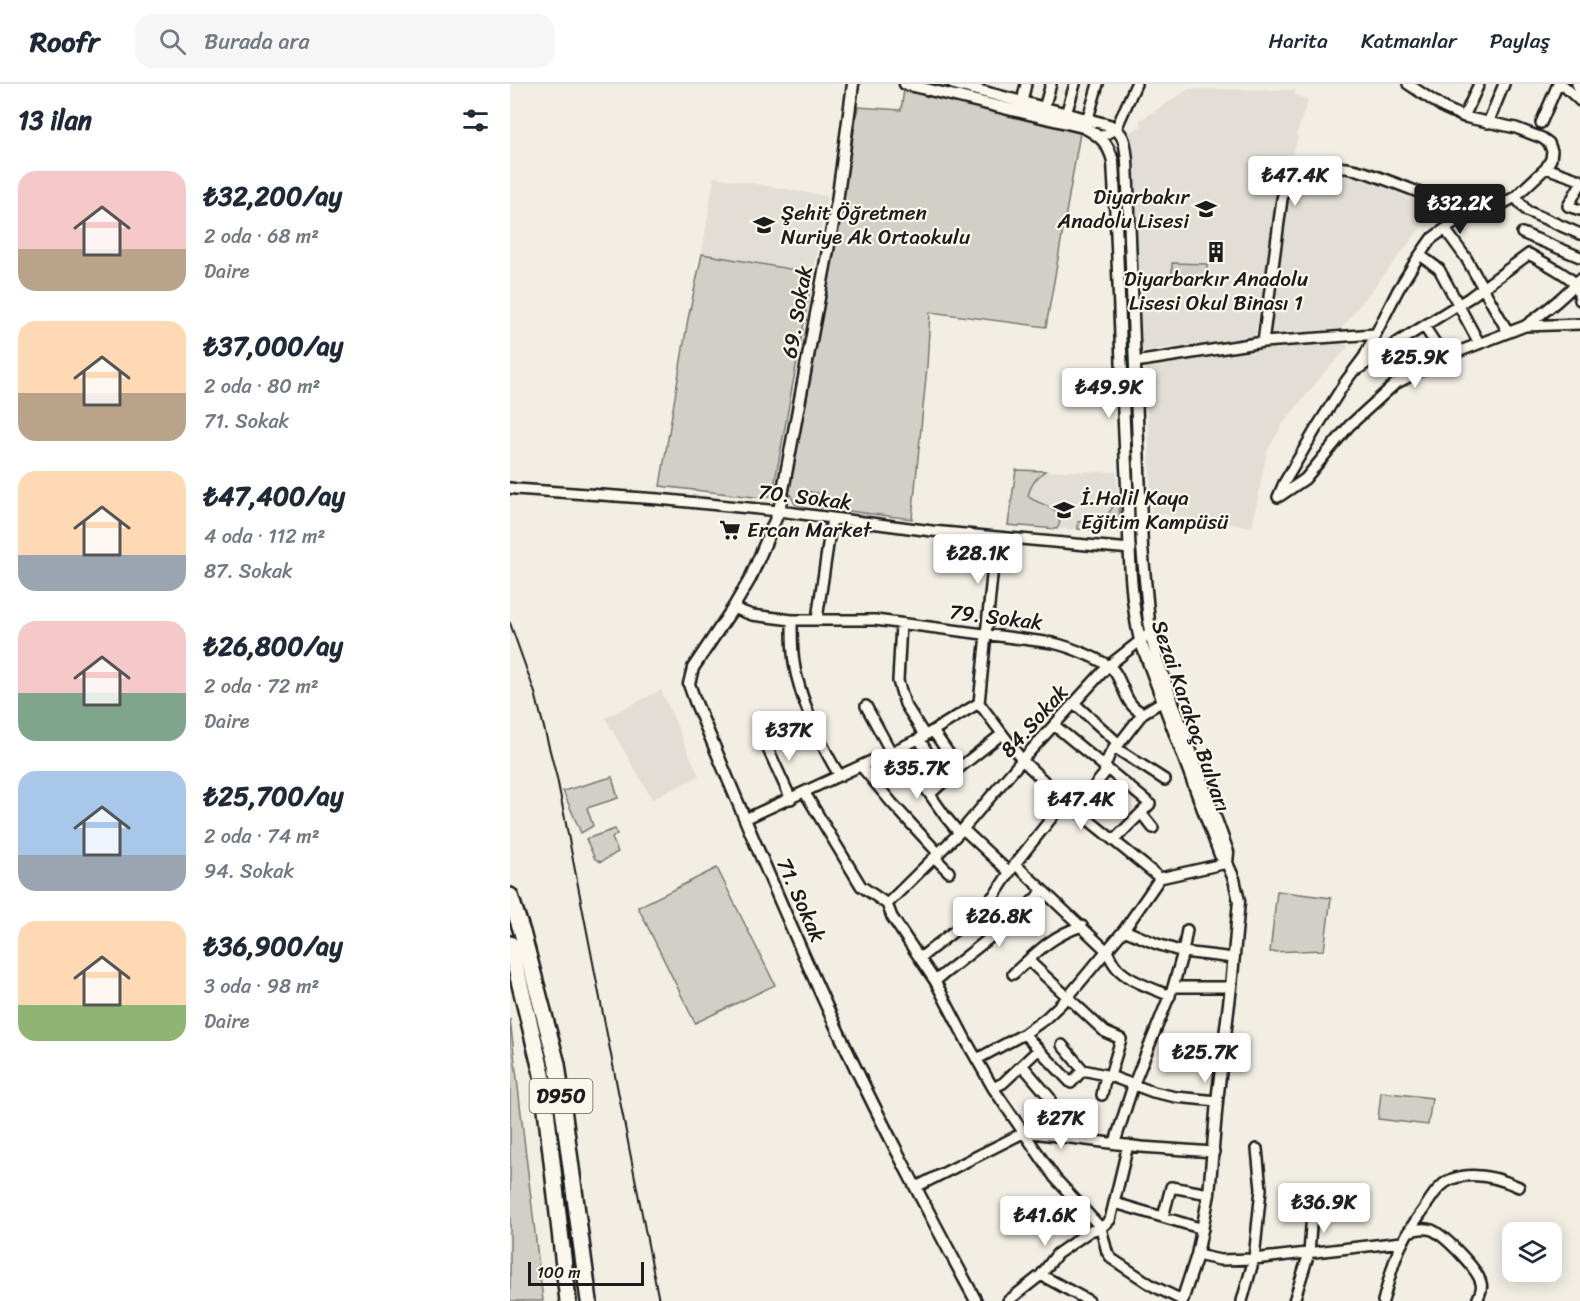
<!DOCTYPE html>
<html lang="tr">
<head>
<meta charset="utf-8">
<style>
	:root { --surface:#fff; --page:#f6f6f7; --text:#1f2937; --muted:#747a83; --line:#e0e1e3; --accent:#1c1c1c }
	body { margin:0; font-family:Sriracha,sans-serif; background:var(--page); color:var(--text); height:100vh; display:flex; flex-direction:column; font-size:22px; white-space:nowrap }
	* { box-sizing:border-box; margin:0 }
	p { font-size:20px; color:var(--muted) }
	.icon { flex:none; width:33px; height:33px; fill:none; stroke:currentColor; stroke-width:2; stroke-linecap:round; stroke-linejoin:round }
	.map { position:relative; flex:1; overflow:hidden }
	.side { display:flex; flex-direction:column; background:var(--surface); width:510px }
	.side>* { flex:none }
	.buttons { position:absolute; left:992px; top:1138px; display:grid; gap:12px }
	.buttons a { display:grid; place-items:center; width:60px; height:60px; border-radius:12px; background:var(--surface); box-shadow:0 3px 15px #0003; font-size:30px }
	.scale { position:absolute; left:18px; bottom:15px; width:116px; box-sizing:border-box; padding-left:6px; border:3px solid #1c1c1c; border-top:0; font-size:16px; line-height:21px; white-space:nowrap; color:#1c1c1c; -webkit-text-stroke:4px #fbf7ec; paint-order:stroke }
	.price { position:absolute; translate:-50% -51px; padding:0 14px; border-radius:6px; background:#fff; color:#222; font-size:20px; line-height:39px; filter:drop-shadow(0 2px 3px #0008) }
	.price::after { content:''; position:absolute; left:50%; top:36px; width:18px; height:14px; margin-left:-9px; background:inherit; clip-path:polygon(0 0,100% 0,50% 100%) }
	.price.selected { background:var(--accent); color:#fff }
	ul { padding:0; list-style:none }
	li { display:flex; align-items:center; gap:18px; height:150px; padding:0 18px }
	li span { display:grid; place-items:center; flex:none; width:168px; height:120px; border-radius:18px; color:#555 }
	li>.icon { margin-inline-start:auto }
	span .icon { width:72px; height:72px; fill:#fffc; stroke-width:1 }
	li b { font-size:26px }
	h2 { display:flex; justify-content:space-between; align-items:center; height:72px; padding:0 18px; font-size:26px }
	header { display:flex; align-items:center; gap:36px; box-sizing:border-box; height:84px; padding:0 30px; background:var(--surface); border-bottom:2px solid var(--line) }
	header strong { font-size:28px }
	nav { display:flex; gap:33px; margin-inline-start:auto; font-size:21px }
	.search { width:420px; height:54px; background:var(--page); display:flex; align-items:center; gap:15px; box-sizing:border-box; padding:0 21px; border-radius:18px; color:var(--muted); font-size:22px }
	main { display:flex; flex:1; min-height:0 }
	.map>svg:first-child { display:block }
	.built { fill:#e2ded5 }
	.green { fill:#d2cfc6; stroke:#777671; stroke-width:1.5 }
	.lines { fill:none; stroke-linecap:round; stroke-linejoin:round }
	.minor-casing { stroke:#1c1c1c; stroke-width:14 }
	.tertiary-casing { stroke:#1c1c1c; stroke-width:15 }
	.trunk-casing { stroke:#1c1c1c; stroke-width:20 }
	.minor { stroke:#fbf7ec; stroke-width:9 }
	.tertiary { stroke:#fbf7ec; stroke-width:10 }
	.trunk { stroke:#fbf7ec; stroke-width:15 }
	.rail { stroke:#1c1c1c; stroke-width:2 }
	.labels { text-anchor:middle; stroke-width:4.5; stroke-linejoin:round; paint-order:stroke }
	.shield { fill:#fbf7ec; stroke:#5f5e5a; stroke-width:1.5 }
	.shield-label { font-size:20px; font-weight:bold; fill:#1c1c1c }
	.poi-label { font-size:21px; fill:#1c1c1c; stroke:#fbf7ec; text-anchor:start }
	.street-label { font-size:21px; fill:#1c1c1c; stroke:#fbf7ec }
</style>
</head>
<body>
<header>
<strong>Roofr</strong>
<div class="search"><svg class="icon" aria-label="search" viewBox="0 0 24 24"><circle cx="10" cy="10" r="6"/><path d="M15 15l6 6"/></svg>Burada ara</div>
<nav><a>Harita</a><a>Katmanlar</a><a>Paylaş</a></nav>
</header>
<main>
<section class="side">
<h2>13 ilan<svg class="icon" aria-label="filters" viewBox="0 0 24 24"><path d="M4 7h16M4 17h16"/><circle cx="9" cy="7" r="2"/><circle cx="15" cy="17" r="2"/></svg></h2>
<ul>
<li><span style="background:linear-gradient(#f6c9c9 65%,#b9a48a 0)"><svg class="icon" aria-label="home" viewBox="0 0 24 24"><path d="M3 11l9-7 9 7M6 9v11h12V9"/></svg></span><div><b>₺32,200/ay</b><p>2 oda · 68 m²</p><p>Daire</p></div></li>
<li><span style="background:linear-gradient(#ffd9b3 60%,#b9a48a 0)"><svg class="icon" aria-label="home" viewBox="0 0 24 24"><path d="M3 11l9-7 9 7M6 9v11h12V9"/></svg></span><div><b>₺37,000/ay</b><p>2 oda · 80 m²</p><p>71. Sokak</p></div></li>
<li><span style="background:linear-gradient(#ffd9b3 70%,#9aa5b1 0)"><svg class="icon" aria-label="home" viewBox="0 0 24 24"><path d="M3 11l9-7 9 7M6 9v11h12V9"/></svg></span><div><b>₺47,400/ay</b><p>4 oda · 112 m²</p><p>87. Sokak</p></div></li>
<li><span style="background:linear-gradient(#f6c9c9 60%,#7fa58c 0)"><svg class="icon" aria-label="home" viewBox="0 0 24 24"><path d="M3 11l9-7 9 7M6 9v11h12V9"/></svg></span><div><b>₺26,800/ay</b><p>2 oda · 72 m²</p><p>Daire</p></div></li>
<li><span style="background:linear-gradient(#a9c7e8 70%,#9aa5b1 0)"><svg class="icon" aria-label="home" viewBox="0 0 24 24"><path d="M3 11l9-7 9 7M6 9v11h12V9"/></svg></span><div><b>₺25,700/ay</b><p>2 oda · 74 m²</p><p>94. Sokak</p></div></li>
<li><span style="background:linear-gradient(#ffd9b3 70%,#8fb573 0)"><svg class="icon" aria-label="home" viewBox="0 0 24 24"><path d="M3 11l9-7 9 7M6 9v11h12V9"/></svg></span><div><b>₺36,900/ay</b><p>3 oda · 98 m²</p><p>Daire</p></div></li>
</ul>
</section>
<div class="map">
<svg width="1070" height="1217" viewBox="0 0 1070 1217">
	<rect width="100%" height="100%" fill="#f2eee4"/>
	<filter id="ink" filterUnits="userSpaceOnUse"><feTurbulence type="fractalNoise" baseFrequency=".0167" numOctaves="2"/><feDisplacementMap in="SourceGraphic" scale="12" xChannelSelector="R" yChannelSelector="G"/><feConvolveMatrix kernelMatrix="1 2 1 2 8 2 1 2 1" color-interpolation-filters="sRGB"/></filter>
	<g filter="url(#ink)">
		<path class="built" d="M679 5 785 6V11L798 16 786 51 788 54 768 110 745 254 632 267 627 141 618 49 632 42 629 37Z
			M806 89 841 90 915 120 910 145 831 245 758 249 777 122 780 109 791 94Z
			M204 93 317 112 303 189 192 170Z
			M823 257 839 262 813 290 773 340 757 367 742 443 642 429 635 279Z
			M506 386 606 388 611 447 497 443Z
			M151 606 189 692 142 715 95 634Z"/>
		<path class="green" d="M394 6 570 49 536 243 420 228 417 283 402 435 306 423 308 409 296 407 293 422 285 420 279 408 329 141 348 23 391 26Z
			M192 170 303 189 264 403C262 410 261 413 253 414L150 402 178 235Z
			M662 179 697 180V193H662Z
			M506 386 535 387C526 394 521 400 518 412 527 422 560 422 547 445L498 441Z
			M608 411 611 447 568 445V438C592 436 600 435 608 411Z
			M102 693 108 714 77 724 83 742 71 749 53 707Z
			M105 745 107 750 102 754 108 768 91 778 85 775 76 755Z
			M207 784 265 901 185 939 128 823Z
			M767 807 821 814 814 866 760 868Z
			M0 935 33 1217H0Z
			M871 1008 922 1014 918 1041 868 1035Z"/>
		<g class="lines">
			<defs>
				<path id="minor" d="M1049 0 1054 2 1070 17
					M1067 0 1070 6
					M512 18 516 0
					M534 24 541 0
					M556 30 565 0
					M954 33 969 0
					M578 34 588 0
					M978 39 994 0
					M1031 39 1048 0
					M590 53 606 45 626 0
					M1036 84 1070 96
					M1070 101 1058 122 1070 126
					M1005 113 1017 127 1070 150
					M935 145 956 174 998 248
					M1012 149 1070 173
					M910 171 929 185 969 259
					M914 242 935 274
					M1015 242C1035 228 1054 213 1070 195
					M891 256 908 288
					M753 258 772 115C774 108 775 99 781 93 795 79 836 82 854 88 872 94 890 101 908 108
					M625 278 753 258 865 250
					M848 285 885 260 959 214 1019 170C1030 177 1060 191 1066 201 1068 205 1069 211 1070 216
					M0 404 6 405 148 415 269 427 422 447 621 465
					M770 412 795 395 839 342 885 300 945 269 1015 242 1070 240
					M768 413 774 399 807 343 836 297 854 273 888 206 907 175 921 155 935 145 948 137 974 130 1005 113 1036 84 1041 75 1042 67 1039 59 1032 54 1006 44 954 33 934 24 898 0
					M486 453 469 619 512 676 555 717 650 794
					M223 524 242 531 282 536H365L543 559C557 562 595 576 604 587 615 602 614 621 633 629
					M307 535 322 434
					M282 536C282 556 282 577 288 597 295 625 314 668 330 692
					M391 540 388 597 395 620 415 652
					M564 619 609 660
					M356 622 381 668
					M544 641 640 720 604 756
					M423 647 449 684
					M252 652 281 715
					M409 655 435 696
					M604 663 655 696
					M388 665 435 732 449 749
					M351 682 382 719 429 770
					M295 709 351 802 377 820 382 833 425 897 458 960 483 1004 545 1094 591 1144 597 1168 602 1175 643 1202 672 1216
					M420 710 449 684 492 650
					M566 725 594 690C595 679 600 666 609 660L633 629 653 617
					M631 729 643 744
					M235 735 409 655 469 619
					M453 745 499 788
					M425 774 439 788
					M505 780 597 867C599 871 601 876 604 880 614 896 643 904 660 912
					M377 820 453 745 512 676 598 582 640 549
					M614 846 647 860 673 868 724 874
					M410 874 471 826 486 809 505 780 555 717
					M518 876 595 948 611 955 600 992
					M503 890C526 869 541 852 572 842
					M425 897 505 834 533 807
					M663 903H721
					M514 950 561 999 573 986
					M552 961 573 986 600 992 643 1008 666 1013 707 1017
					M467 975 514 950 535 935 557 914 614 846 650 794 717 779
					M512 981 540 1014
					M483 1004 493 999 528 966
					M592 1011 596 991
					M605 1058 623 1002 663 903 673 868 677 846
					M406 1103 515 1048 631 1063 704 1068
					M605 1119 693 1145
					M653 1133 661 1103 699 1110
					M898 1148C906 1145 914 1143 922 1146 935 1152 968 1185 971 1199 973 1205 969 1211 967 1217
					M687 1171 710 1176 744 1175 892 1158
					M531 1191 579 1217
					M498 1217 531 1191 547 1170 580 1147 591 1144 600 1136 618 1061
					M732 1217 744 1175 751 1105 747 1065
					M784 1217 799 1169 802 1129
					M873 1217C879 1197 883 1175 894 1156 899 1145 907 1135 914 1125 921 1114 929 1100 942 1095 964 1087 989 1094 1009 1103"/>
				<path id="tertiary" d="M343 0 327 118 269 427 240 495 223 524 183 584 179 600 185 617C230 723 274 830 322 934 366 1030 416 1124 466 1217
					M395 0 573 43C590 51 598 59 603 77 609 185 611 293 617 401 620 452 618 506 630 556L710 771 717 779
					M444 0 599 41C616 50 615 60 617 77L632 463 640 549 647 575 718 768 717 779 724 795 729 817 721 903 707 1017 699 1110 687 1171 672 1217"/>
				<path id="trunk" d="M0 812 12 848 47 980 79 1217
					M0 860 32 990 58 1217"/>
			</defs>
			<use href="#minor" class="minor-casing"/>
			<use href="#tertiary" class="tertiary-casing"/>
			<use href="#trunk" class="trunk-casing"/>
			<use href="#minor" class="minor"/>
			<use href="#tertiary" class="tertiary"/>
			<use href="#trunk" class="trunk"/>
			<path class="rail" d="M0 539 25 609 47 694 149 1217"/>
		</g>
	</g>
	<defs>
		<symbol id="school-bare" viewBox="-9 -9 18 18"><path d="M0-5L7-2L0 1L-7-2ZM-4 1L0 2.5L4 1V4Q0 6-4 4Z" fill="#1c1c1c" stroke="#fbf7ec" stroke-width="2.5" paint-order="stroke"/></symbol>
		<symbol id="building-bare" viewBox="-9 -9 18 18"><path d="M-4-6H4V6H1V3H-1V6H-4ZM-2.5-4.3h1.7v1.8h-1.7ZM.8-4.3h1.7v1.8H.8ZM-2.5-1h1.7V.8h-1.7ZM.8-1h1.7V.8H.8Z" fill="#1c1c1c" stroke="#fbf7ec" stroke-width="2.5" paint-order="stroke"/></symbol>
		<symbol id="supermarket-bare" viewBox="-9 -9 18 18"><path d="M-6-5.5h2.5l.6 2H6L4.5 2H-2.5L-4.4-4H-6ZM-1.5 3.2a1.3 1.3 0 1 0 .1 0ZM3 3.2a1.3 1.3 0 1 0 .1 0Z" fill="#1c1c1c" stroke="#fbf7ec" stroke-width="2.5" paint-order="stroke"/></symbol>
	</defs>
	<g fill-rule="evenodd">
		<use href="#school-bare" x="681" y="110" width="30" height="30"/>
		<use href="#school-bare" x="239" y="126" width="30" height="30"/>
		<use href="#building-bare" x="691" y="153" width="30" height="30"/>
		<use href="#school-bare" x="539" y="411" width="30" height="30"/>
		<use href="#supermarket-bare" x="205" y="431" width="30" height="30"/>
	</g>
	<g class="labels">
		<rect class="shield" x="19.5" y="995" width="63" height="34" rx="4.5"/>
		<g class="shield-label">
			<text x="51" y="1019">D950</text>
		</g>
		<g class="poi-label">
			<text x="679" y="120" text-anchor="end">Diyarbakır<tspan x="679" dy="24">Anadolu Lisesi</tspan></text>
			<text x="271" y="136">Şehit Öğretmen<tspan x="271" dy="24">Nuriye Ak Ortaokulu</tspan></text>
			<text x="706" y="202" text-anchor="middle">Diyarbarkır Anadolu<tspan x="706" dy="24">Lisesi Okul Binası 1</tspan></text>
			<text x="571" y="421">İ.Halil Kaya<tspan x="571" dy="24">Eğitim Kampüsü</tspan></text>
			<text x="237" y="453">Ercan Market</text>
		</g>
		<g class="street-label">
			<text transform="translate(287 228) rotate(-80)" y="7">69. Sokak</text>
			<text transform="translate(295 413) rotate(7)" y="7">70. Sokak</text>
			<text transform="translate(486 533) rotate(7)" y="7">79. Sokak</text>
			<text transform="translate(681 632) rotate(71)" y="7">Sezai Karakoç Bulvarı</text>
			<text transform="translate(524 637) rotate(-48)" y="7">84.Sokak</text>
			<text transform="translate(291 816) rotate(66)" y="7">71. Sokak</text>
		</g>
	</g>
</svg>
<div class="buttons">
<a><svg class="icon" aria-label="layers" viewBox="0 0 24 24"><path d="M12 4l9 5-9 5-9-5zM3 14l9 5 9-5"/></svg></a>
</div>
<div class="scale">100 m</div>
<b class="price" style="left:785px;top:123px">₺47.4K</b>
<b class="price selected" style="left:950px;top:151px">₺32.2K</b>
<b class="price" style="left:905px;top:305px">₺25.9K</b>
<b class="price" style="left:599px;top:335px">₺49.9K</b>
<b class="price" style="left:468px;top:501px">₺28.1K</b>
<b class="price" style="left:279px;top:678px">₺37K</b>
<b class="price" style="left:407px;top:716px">₺35.7K</b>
<b class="price" style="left:571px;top:747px">₺47.4K</b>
<b class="price" style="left:489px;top:864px">₺26.8K</b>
<b class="price" style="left:695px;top:1000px">₺25.7K</b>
<b class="price" style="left:551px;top:1066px">₺27K</b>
<b class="price" style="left:814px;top:1150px">₺36.9K</b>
<b class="price" style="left:535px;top:1163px">₺41.6K</b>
</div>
</main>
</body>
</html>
